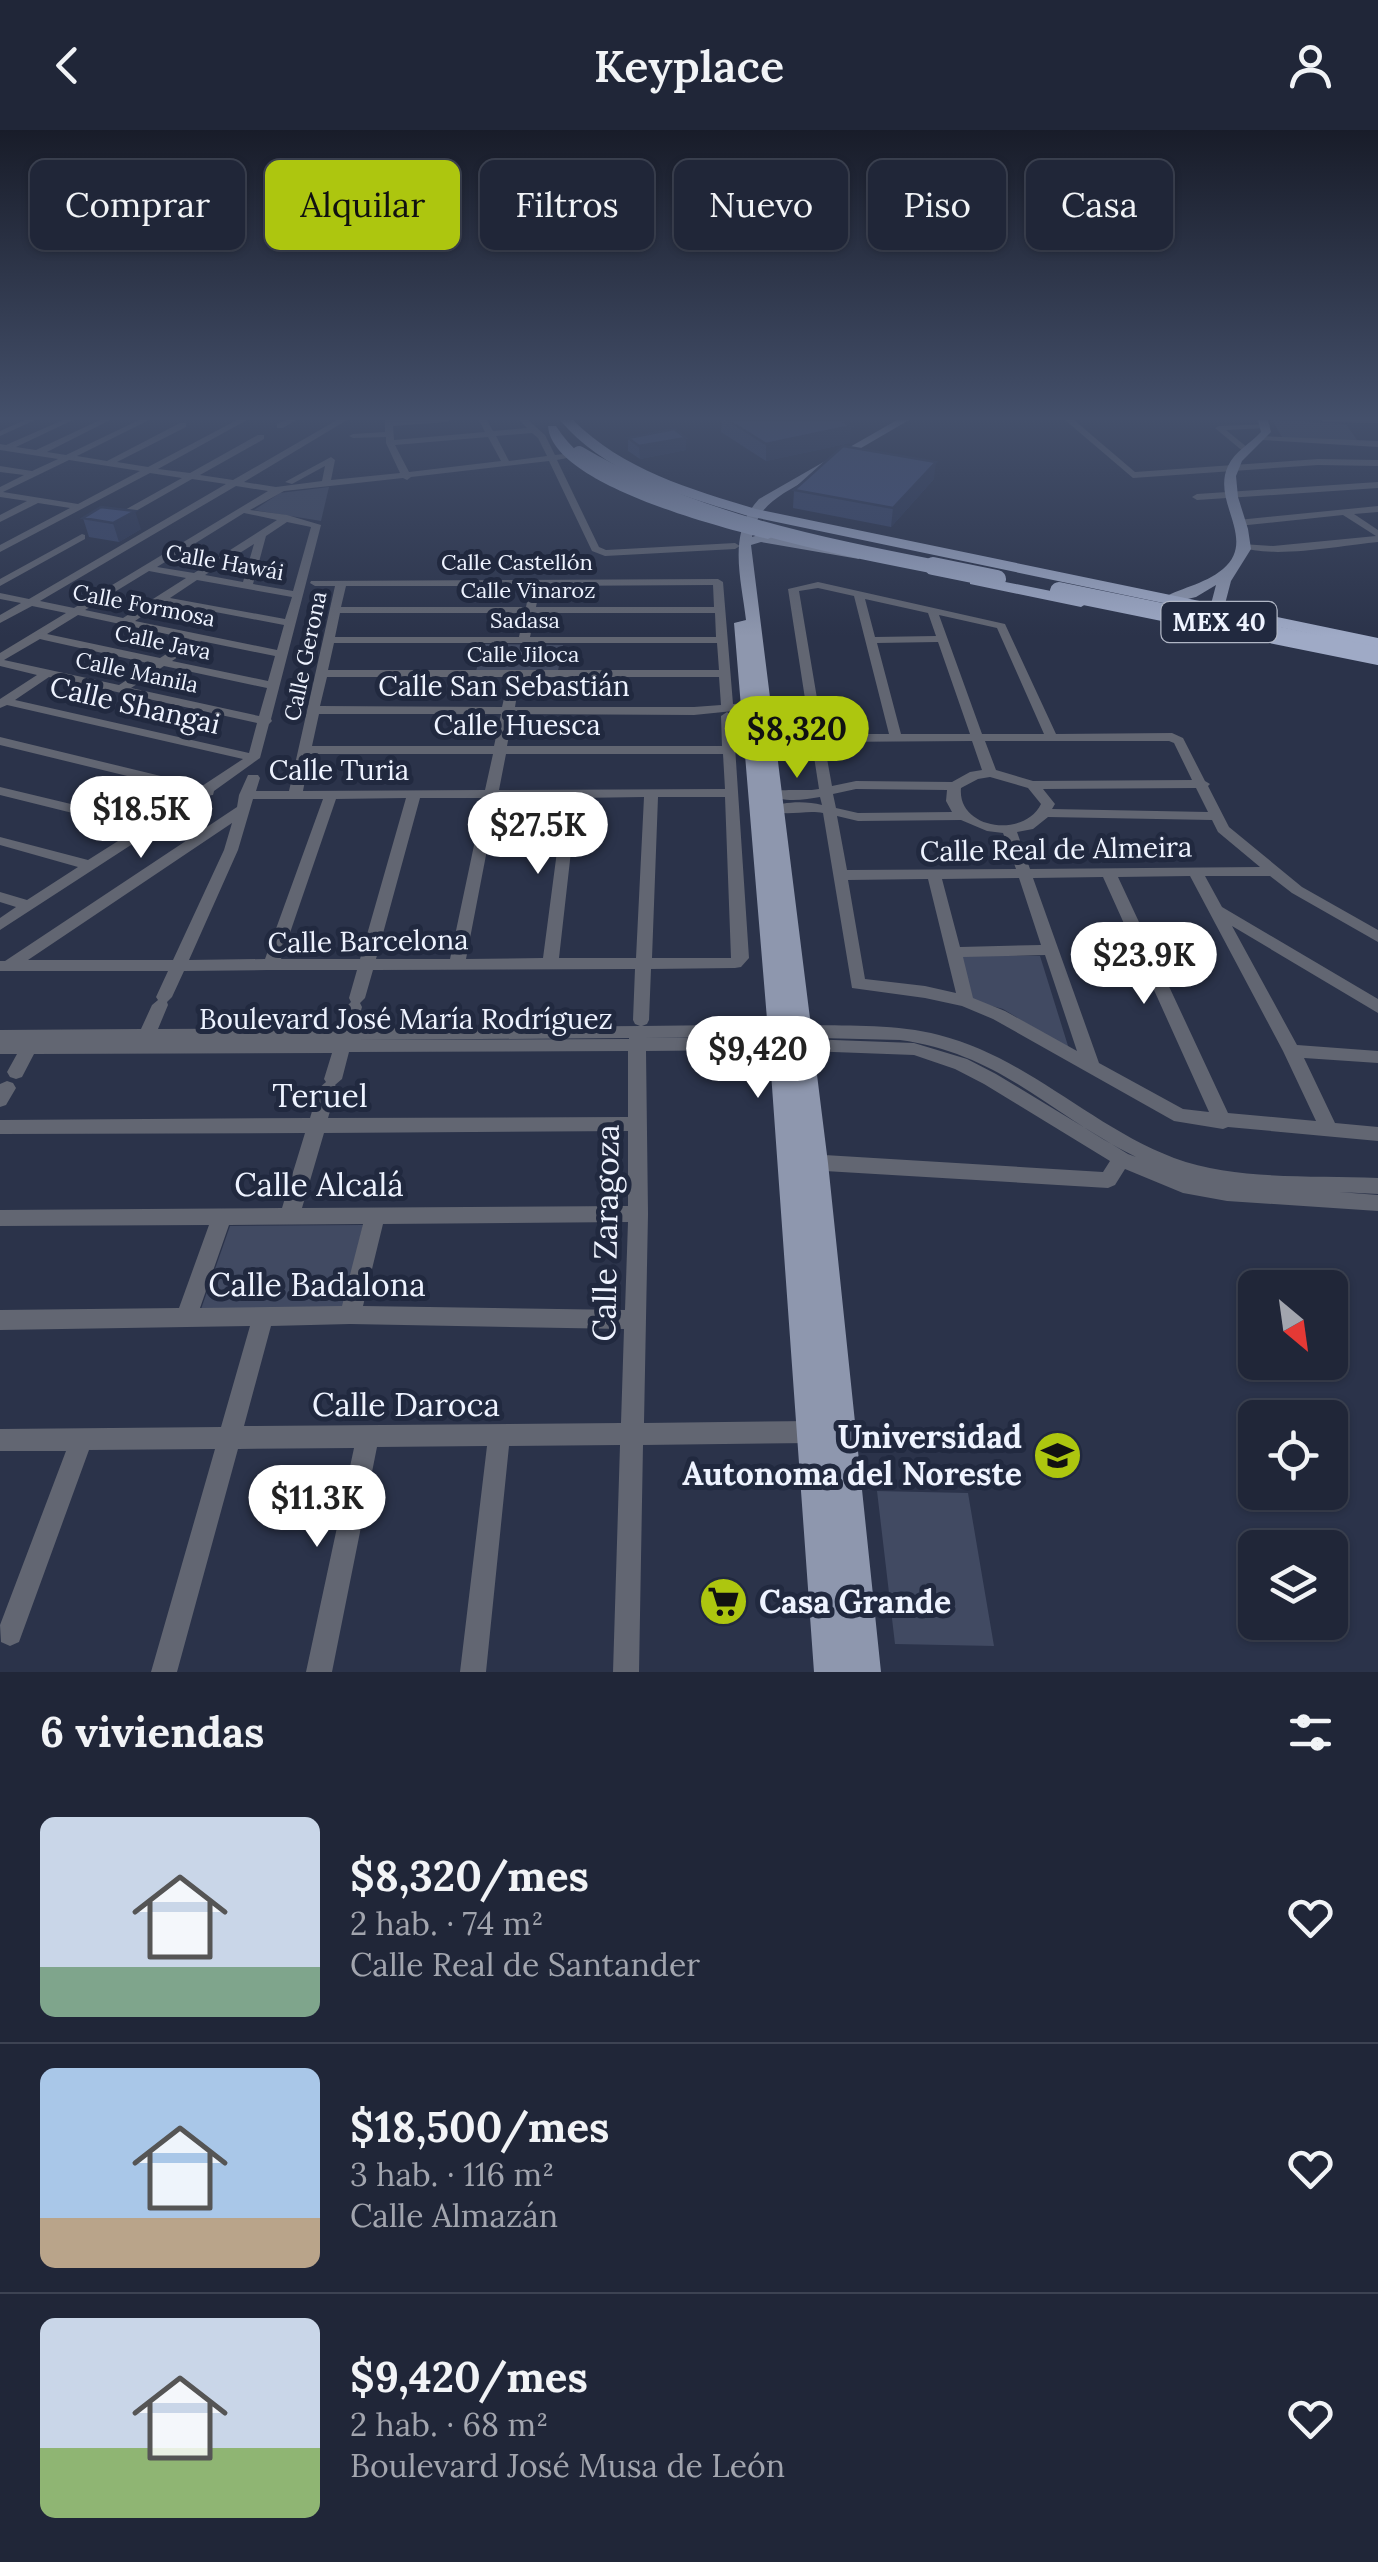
<!DOCTYPE html>
<html lang="es">
<head>
<meta charset="utf-8">
<style>
	:root { --surface:#202638; --page:#282e40; --text:#f1f3f6; --muted:#a2a5ae; --line:#3d4353; --accent:#adc60f }
	body { margin:0; font-family:Lora,serif; background:var(--page); color:var(--text); height:100vh; display:flex; flex-direction:column; font-size:38px; white-space:nowrap }
	* { box-sizing:border-box; margin:0 }
	p { font-size:32px; color:var(--muted) }
	.icon { flex:none; width:55px; height:55px; fill:none; stroke:currentColor; stroke-width:2; stroke-linecap:round; stroke-linejoin:round }
	.map { position:relative; height:1542px; overflow:hidden }
	.sheet { display:flex; flex-direction:column; background:var(--surface); flex:1 }
	.sheet>* { flex:none }
	.banner { position:absolute; left:30px; top:30px; width:1320px; height:90px; display:flex; gap:20px }
	.needle { width:65px; rotate:151deg }
	.buttons { position:absolute; left:1238px; top:1140px; display:grid; gap:20px }
	.buttons a { display:grid; place-items:center; width:110px; height:110px; border-radius:15px; background:var(--surface); box-shadow:0 2px 8px #0004,0 0 0 2px var(--line); font-size:50px }
	.price { position:absolute; translate:-50% -85px; padding:0 22px; border-radius:35px; background:#fff; color:#222; font-size:32px; line-height:65px; filter:drop-shadow(0 2px 5px #0008) }
	.price::after { content:''; position:absolute; left:50%; top:60px; width:30px; height:22px; margin-left:-15px; background:inherit; clip-path:polygon(0 0,100% 0,50% 100%) }
	.price.current { background:var(--accent); color:#111 }
	ul { padding:0; list-style:none }
	li { display:flex; align-items:center; gap:30px; height:250px; padding:0 40px }
	li+li { border-top:2px solid var(--line) }
	li span { display:grid; place-items:center; flex:none; width:280px; height:200px; border-radius:15px; color:#555 }
	li>.icon { margin-inline-start:auto }
	span .icon { width:120px; height:120px; fill:#fffc; stroke-width:1 }
	li b { font-size:42px }
	h2 { display:flex; justify-content:space-between; align-items:center; height:120px; padding:0 40px; font-size:42px }
	.tag { padding:0 35px; border-radius:15px; background:var(--surface); box-shadow:0 2px 8px #0004,0 0 0 2px var(--line); font-size:35px; line-height:90px }
	.tag.current { background:var(--accent); color:#111 }
	header { display:flex; justify-content:space-between; align-items:center; height:130px; padding:0 40px; background:var(--surface); font-size:45px; font-weight:600 }
	.map>svg:first-child { display:block }
	.green { fill:#414a62 }
	.lines { fill:none; stroke-linecap:round; stroke-linejoin:round }
	.minor { fill:#626672; fill-rule:evenodd }
	.major { fill:#8e97ae; fill-rule:evenodd }
	.highway { fill:#9faac6; fill-rule:evenodd }
	.highway-bridge-far1 { stroke:#9faac6; stroke-width:14 }
	.highway-bridge { stroke:#9faac6; stroke-width:18 }
	.wall { fill:#3a4668 }
	.shaded-wall { fill:#2f3955 }
	.building { fill:#435179; stroke:#2f3955; stroke-width:2.5 }
	.labels { text-anchor:middle; stroke-width:10; stroke-linejoin:round; paint-order:stroke }
	.far-street-label { font-size:22px; fill:#eef3ff; stroke:#21293f }
	.shield { fill:#21293f; stroke:#b0b6c5; stroke-width:2.5 }
	.shield-label { font-size:25px; font-weight:bold; fill:#eef3ff }
	.street-label { font-size:28px; fill:#eef3ff; stroke:#21293f }
	.near-street-label { font-size:32px; fill:#eef3ff; stroke:#21293f }
	.near-poi-label { font-size:32px; font-weight:bold; fill:#eef3ff; stroke:#21293f; text-anchor:end }
</style>
</head>
<body>
<header><svg class="icon" aria-label="back" viewBox="0 0 24 24"><path d="M15 5l-7 7 7 7"/></svg>Keyplace<svg class="icon" aria-label="person" viewBox="0 0 24 24"><circle cx="12" cy="8" r="4"/><path d="M4 21q1-7 8-7t8 7"/></svg></header>
<div class="map">
<svg width="1378" height="1542" viewBox="0 0 1378 1542">
	<rect width="100%" height="100%" fill="#2b334a"/>
	<path class="green" d="M1272 290 1346 294 1357 310 1291 311 1282 307Z
		M329 357 321 391 254 380 280 363Z
		M484 514 563 515 558 541H476Z
		M958 825 1040 826 1069 919 1003 879 970 870Z
		M363 1095 343 1178 201 1179 230 1096Z
		M877 1361 968 1363 994 1516 895 1514Z"/>
	<g class="lines">
		<path class="minor" d="M25 290H35L0 306V301Z
			M63 290H73L16 317 36 320 100 290H110L47 322 66 325 139 290H149L77 326 107 331 180 293H186V297L117 332 148 337 237 290H247L158 339 190 343 258 305H264V309L200 345 233 350 337 290H347L244 352 276 357 322 351 325 336 292 354 285 352 331 327 335 330 331 350 400 343 386 313V307L353 308 349 306 353 304 385 302V290H451L447 292 393 296 394 310 485 302 479 290H487L493 301 527 298 519 290H528L545 305 555 325 573 323 577 326 557 330 599 417 606 420 735 413 740 416 735 419 605 426 592 421 549 331 411 347 407 350 403 348 284 361 250 380 287 385 321 395 271 589 272 591 269 594 260 628 214 661 213 665 206 666 158 697 157 701 151 702 0 800V788L16 777 0 772V762L27 770 78 737 0 715V707L88 730 137 699 0 665V657L146 692 193 662 0 615V607L202 656 243 629 7 575 0 578V569L37 545 0 536V523L66 483 32 476 0 493V485L21 473 0 469V463L29 469 226 354 192 349 120 390H114V386L182 348 150 343 0 422V415L70 378 38 373 0 392V385L27 371 0 367V357L24 345 0 342V336L32 341 58 329 0 320V314L6 315ZM532 303 538 308 547 326 509 331 496 306ZM488 307 501 331 409 342 395 315ZM69 330 140 341 78 374 3 362ZM236 356 268 361 74 478 40 471ZM244 383 277 390 194 443 157 437ZM287 392 311 397 293 461 253 454 266 406ZM254 414 243 452 205 445ZM149 441 186 448 123 488 85 480ZM197 450 292 467 285 489 170 468ZM163 472 284 495 277 520 135 491ZM78 485 190 509 160 528 47 504ZM40 509 44 510 152 534 119 555 4 530ZM201 511 275 526 268 551 172 531ZM164 536 267 558 259 586 131 558ZM49 547 257 593 249 623 15 570Z
			M286 290H296L283 298H277V294Z
			M1065 290H1074L1135 342 1318 329 1378 330V336L1318 335 1133 348Z
			M1320 290H1378V293L1324 292Z
			M1269 294 1270 296 1266 298 1226 300 1248 318V322L1245 323 1215 298 1219 296Z
			M1259 306 1378 311V317L1262 310H1259Z
			M1378 352V358L1197 370 1192 367 1197 364Z
			M1378 376V382L1354 384 1378 400V412C1343 415 1270 430 1240 416L1242 414 1273 416 1376 406 1343 385 1238 396 1233 393 1238 390Z
			M82 404 85 405V409L0 456V449Z
			M718 449 723 452 733 574 753 573V579L694 585 513 584 507 616H722L721 586 727 582 733 586 749 828 741 837 735 838 651 839 649 890 647 894 642 896C698 895 754 895 810 895 852 896 897 894 939 905 1027 927 1090 996 1174 1028 1238 1051 1311 1045 1378 1048V1064L1339 1062 1378 1065V1081L1227 1071 1183 1063 1125 1039 1115 1055 1108 1058 808 1040 801 1037 799 1032 801 1027 808 1024 1103 1042 1110 1031 984 954 955 939 914 925 780 920 646 921 648 1084 644 1293 812 1291 820 1294 823 1302 820 1310 812 1313 643 1315 639 1542H613L620 1315 509 1316 486 1542H460L487 1316 377 1317 332 1542H306L354 1318 238 1319 177 1542H151L215 1319 89 1320 19 1512 10 1516 1 1512 0 1495 66 1321H0V1299L221 1297 250 1196 0 1200V1180L179 1178 209 1095 0 1096V1080L282 1078 305 1003 0 1004V990L310 988 319 958 326 952 324 949 332 923 34 924 22 947 16 949 10 947 7 942 17 924H0V900L141 899 152 875 158 870 156 867 168 841H0V831H5L237 677 239 665 248 645H258L260 648 256 661H289L335 456H315L310 453 311 451ZM713 455 714 477H536L540 456ZM346 456H530L526 477H341ZM340 483H524L519 507H335ZM535 483H715L716 507H530ZM334 513H717L719 540H328ZM327 547H509L502 577 320 576ZM520 547H719L721 575 694 577H515ZM319 584H501L494 616H312ZM310 624H493L485 660 303 661ZM506 624H723L725 659 499 660ZM644 667 636 828H559L577 668ZM658 667H725L731 828H652ZM406 668 360 829H281L336 669ZM420 668H484L450 829H376ZM497 668H564L543 828 466 829ZM253 669H323L265 829 189 830 238 720ZM232 693 224 720 173 830H28ZM635 839 633 890 635 894 640 896 356 898 362 877 360 873 365 868 373 840ZM267 840H357L349 868 351 872 346 877 340 898 158 899 168 875 167 872 172 867 184 841ZM779 907 900 910C1002 924 1050 985 1136 1027L1128 1024 996 944 967 929 914 913 780 908H646ZM629 908V909L353 910ZM628 921V987L328 988 337 958 335 955 342 949 349 922ZM628 1001V1076L302 1078 324 1003ZM628 1092 625 1180 363 1176 383 1094ZM363 1094 342 1176 200 1178 229 1095ZM350 1194 624 1199 621 1293 244 1296 271 1196Z
			M818 452 1005 494 1056 604 1172 603 1183 608 1205 651 1210 654 1208 656 1229 697 1302 757 1378 800V812L1292 763 1270 746H1205L1222 777 1378 869V883L1232 796 1297 915 1378 921V933L1304 928 1335 993 1378 997V1011L1228 997 1223 999 1174 991 993 889 962 876 925 868 852 858 823 683C806 679 783 688 769 679 782 671 806 671 822 675L820 667C804 670 782 673 768 664 780 657 804 662 819 659L788 459ZM818 458 854 466 889 604H823L799 461ZM865 469 928 483 936 506 875 507ZM939 485 997 498 1044 604H982ZM938 512 970 604H901L877 513ZM972 611 982 640 970 642 952 652 856 651 832 656 824 612ZM985 611H1169L1174 613 1192 650 1033 651 996 640ZM990 647 1028 658 1041 674C1024 709 957 699 961 658L978 649ZM1196 658 1208 682 1052 679 1055 674 1043 659ZM856 659 947 660 946 671 952 682 858 683 836 678 833 664ZM837 686 858 691 961 690 987 701 1003 703 1016 739 847 740ZM1048 687 1212 690 1218 702 1260 737 1030 739 1017 702 1033 699ZM1190 746 1283 921 1316 991 1228 983 1118 747ZM1103 747 1209 982 1183 979 1099 933 1033 748ZM1019 748 1041 815 960 817 942 749ZM928 749 956 863 925 856 865 849 848 750ZM1045 825 1077 921 1005 881 973 868 963 827Z
			M7 951 13 953 16 958 6 975 0 977V954Z"/>
		<path class="major" d="M897 290H909L784 363C766 375 756 385 752 407L761 404 854 422 861 426 859 429 761 412 751 415 828 1033 881 1542H814L768 901 734 493 746 490C741 447 727 403 759 369Z
			M1258 290H1268L1271 302 1242 331 1236 346 1238 367 1248 399 1251 419 1231 451 1219 497 1212 501 1205 497 1216 455 1196 467 1167 474 1160 470C1178 458 1204 455 1223 439 1258 409 1211 372 1228 336 1235 321 1250 314 1261 302Z"/>
		<path class="highway" d="M560 290H573C623 340 690 359 756 379L1378 508V518L748 386C681 365 607 346 560 290Z
			M548 296H556C590 350 665 371 724 389 740 394 762 396 775 405L768 409C719 397 552 354 548 296Z
			M975 446 1081 467 1089 472 1081 477 970 454V448Z"/>
		<path class="highway-bridge-far1" d="M579 323C693 390 818 414 946 439"/>
		<path class="highway-bridge" d="M933 436 997 449
			M1059 461 1378 526"/>
	</g>
	<path class="wall" d="M722 290H840L850 313 766 331 721 302Z
		M628 308H686V320L640 329 628 321Z
		M934 349 891 397 793 378 794 360Z
		M83 388 141 399 119 412 89 407Z"/>
	<path class="shaded-wall" d="M851 296 850 313 766 331V314Z
		M686 308V320L640 329 639 316Z
		M936 332 934 349 891 397 893 378Z
		M135 381 141 399 119 412 113 393Z"/>
	<path class="building" d="M728 290H840L851 296 766 314Z
		M674 299 686 308 639 316 628 308Z
		M843 316 936 332 893 378 794 360Z
		M101 377 135 381 113 393 83 388Z"/>
	<linearGradient id="sky" x2="0" y2="1"><stop stop-color="#181c29"/><stop offset="0.57" stop-color="#44506b"/><stop offset="1" stop-color="#44506b" stop-opacity="0"/></linearGradient>
	<rect width="1378" height="506" fill="url(#sky)"/>
	<defs>
		<symbol id="university-disc" viewBox="-11 -11 22 22"><circle r="9.5" fill="#adc60f" stroke="#21293f"/><path d="M0-5L7-2L0 1L-7-2ZM-4 1L0 2.5L4 1V4Q0 6-4 4Z" fill="#111"/></symbol>
		<symbol id="supermarket-disc" viewBox="-11 -11 22 22"><circle r="9.5" fill="#adc60f" stroke="#21293f"/><path d="M-6-5.5h2.5l.6 2H6L4.5 2H-2.5L-4.4-4H-6ZM-1.5 3.2a1.3 1.3 0 1 0 .1 0ZM3 3.2a1.3 1.3 0 1 0 .1 0Z" fill="#111"/></symbol>
	</defs>
	<g fill-rule="evenodd">
		<use href="#university-disc" x="1030" y="1298" width="55" height="55"/>
		<use href="#supermarket-disc" x="696" y="1444" width="55" height="55"/>
	</g>
	<g class="labels">
		<g class="far-street-label">
			<text transform="translate(225 432) rotate(10)" y="8">Calle Hawái</text>
			<text x="517" y="440">Calle Castellón</text>
			<text x="528" y="468">Calle Vinaroz</text>
			<text transform="translate(144 475) rotate(11)" y="8">Calle Formosa</text>
			<text x="525" y="498">Sadasa</text>
			<text transform="translate(163 512) rotate(12)" y="8">Calle Java</text>
			<text x="523" y="532">Calle Jiloca</text>
			<text transform="translate(305 526) rotate(-78)" y="8">Calle Gerona</text>
			<text transform="translate(137 542) rotate(12)" y="8">Calle Manila</text>
		</g>
		<rect class="shield" x="1161.5" y="472" width="115" height="40" rx="8"/>
		<g class="shield-label">
			<text x="1219" y="501">MEX 40</text>
		</g>
		<g class="street-label">
			<text x="504" y="566">Calle San Sebastián</text>
			<text transform="translate(135 575) rotate(13)" y="10">Calle Shangai</text>
			<text x="517" y="605">Calle Huesca</text>
			<text x="339" y="650">Calle Turia</text>
			<text transform="translate(1056 719) rotate(-1)" y="10">Calle Real de Almeira</text>
			<text transform="translate(368 811) rotate(-1)" y="10">Calle Barcelona</text>
			<text x="406" y="899">Boulevard José María Rodríguez</text>
		</g>
		<g class="near-street-label">
			<text x="320" y="977">Teruel</text>
			<text x="319" y="1066">Calle Alcalá</text>
			<text transform="translate(606 1103) rotate(-89)" y="11">Calle Zaragoza</text>
			<text x="317" y="1166">Calle Badalona</text>
			<text x="406" y="1286">Calle Daroca</text>
		</g>
		<g class="near-poi-label">
			<text x="1022" y="1318">Universidad<tspan x="1022" dy="37">Autonoma del Noreste</tspan></text>
			<text x="759" y="1483" text-anchor="start">Casa Grande</text>
		</g>
	</g>
</svg>
<div class="buttons">
<a><svg class="needle" viewBox="-14 -14 28 28"><path d="M0-13l5 13h-10z" fill="#e53935"/><path d="M0 13l5-13h-10z" fill="#a2a5ae"/></svg></a>
<a><svg class="icon" aria-label="locate" viewBox="0 0 24 24"><circle cx="12" cy="12" r="6"/><path d="M12 2v4M12 18v4M2 12h4M18 12h4"/></svg></a>
<a><svg class="icon" aria-label="layers" viewBox="0 0 24 24"><path d="M12 4l9 5-9 5-9-5zM3 14l9 5 9-5"/></svg></a>
</div>
<b class="price current" style="left:797px;top:651px">$8,320</b>
<b class="price" style="left:141px;top:731px">$18.5K</b>
<b class="price" style="left:538px;top:747px">$27.5K</b>
<b class="price" style="left:1144px;top:877px">$23.9K</b>
<b class="price" style="left:758px;top:971px">$9,420</b>
<b class="price" style="left:317px;top:1420px">$11.3K</b>
<div class="banner">
<a class="tag">Comprar</a>
<a class="tag current">Alquilar</a>
<a class="tag">Filtros</a>
<a class="tag">Nuevo</a>
<a class="tag">Piso</a>
<a class="tag">Casa</a>
</div>
</div>
<section class="sheet">
<h2>6 viviendas<svg class="icon" aria-label="filters" viewBox="0 0 24 24"><path d="M4 7h16M4 17h16"/><circle cx="9" cy="7" r="2"/><circle cx="15" cy="17" r="2"/></svg></h2>
<ul>
<li><span style="background:linear-gradient(#c9d6e8 75%,#7fa58c 0)"><svg class="icon" aria-label="home" viewBox="0 0 24 24"><path d="M3 11l9-7 9 7M6 9v11h12V9"/></svg></span><div><b>$8,320/mes</b><p>2 hab. · 74 m²</p><p>Calle Real de Santander</p></div><svg class="icon" aria-label="heart" viewBox="0 0 24 24"><path d="M12 20l-8-8c-3-5 5-10 8-4 3-6 11-1 8 4z"/></svg></li>
<li><span style="background:linear-gradient(#a9c7e8 75%,#b9a48a 0)"><svg class="icon" aria-label="home" viewBox="0 0 24 24"><path d="M3 11l9-7 9 7M6 9v11h12V9"/></svg></span><div><b>$18,500/mes</b><p>3 hab. · 116 m²</p><p>Calle Almazán</p></div><svg class="icon" aria-label="heart" viewBox="0 0 24 24"><path d="M12 20l-8-8c-3-5 5-10 8-4 3-6 11-1 8 4z"/></svg></li>
<li><span style="background:linear-gradient(#c9d6e8 65%,#8fb573 0)"><svg class="icon" aria-label="home" viewBox="0 0 24 24"><path d="M3 11l9-7 9 7M6 9v11h12V9"/></svg></span><div><b>$9,420/mes</b><p>2 hab. · 68 m²</p><p>Boulevard José Musa de León</p></div><svg class="icon" aria-label="heart" viewBox="0 0 24 24"><path d="M12 20l-8-8c-3-5 5-10 8-4 3-6 11-1 8 4z"/></svg></li>
</ul>
</section>
</body>
</html>
